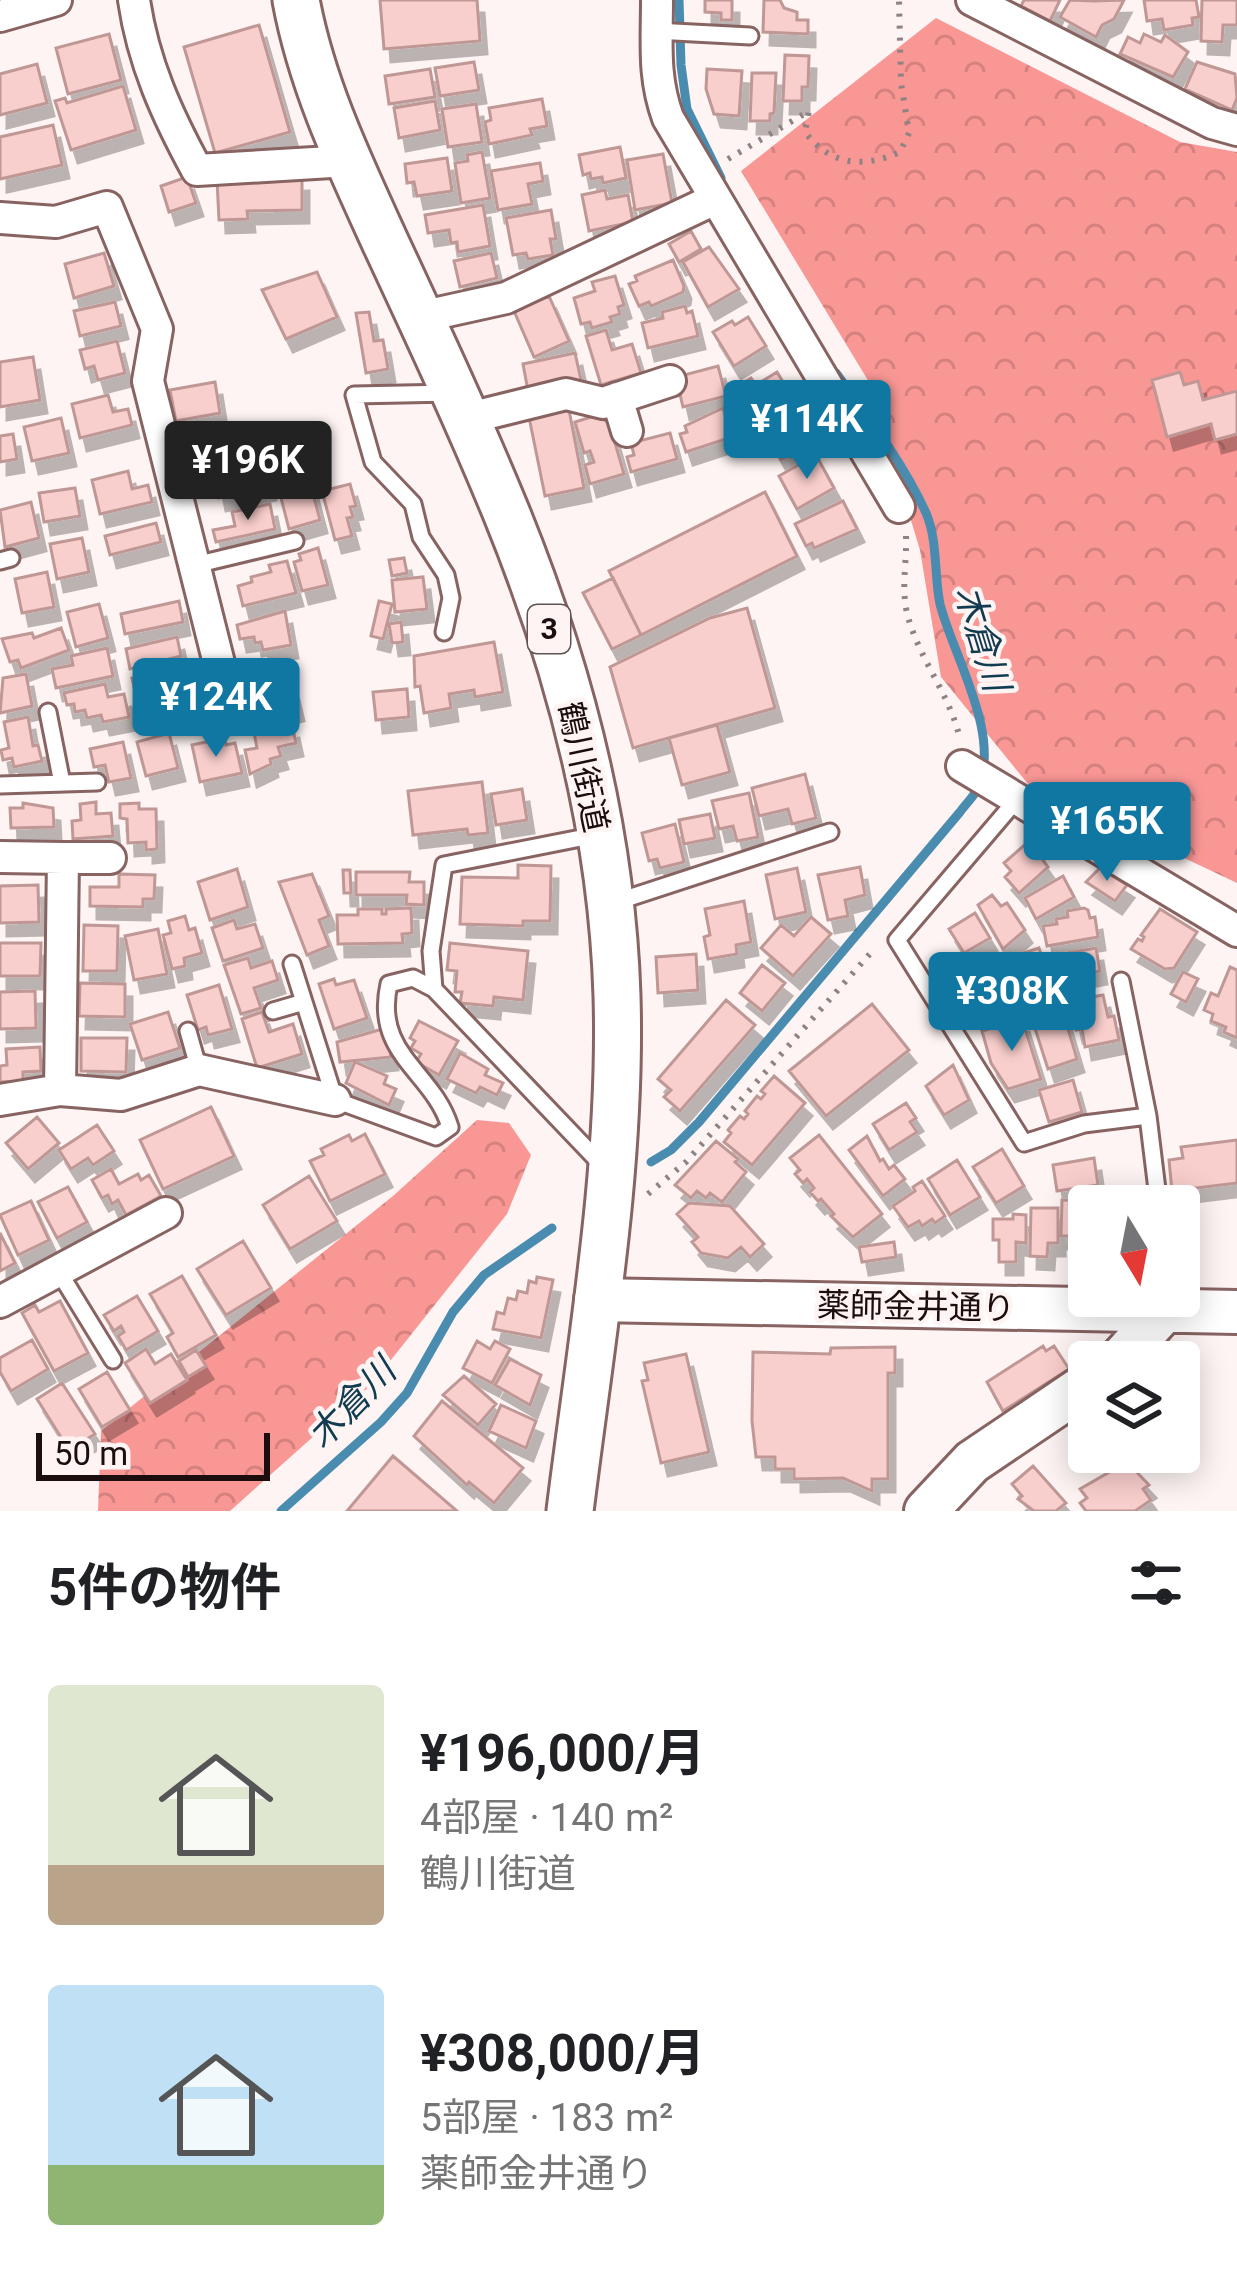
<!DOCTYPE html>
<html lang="ja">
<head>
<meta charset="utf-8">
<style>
	:root { --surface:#fff; --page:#f2f2f2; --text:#202124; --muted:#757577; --accent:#0f77a2 }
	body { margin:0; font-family:Roboto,"Noto Sans JP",sans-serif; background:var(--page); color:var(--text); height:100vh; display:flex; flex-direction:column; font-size:45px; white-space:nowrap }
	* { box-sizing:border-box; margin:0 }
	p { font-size:39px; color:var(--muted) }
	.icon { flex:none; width:66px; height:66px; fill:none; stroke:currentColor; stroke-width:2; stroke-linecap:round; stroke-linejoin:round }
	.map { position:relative; height:1511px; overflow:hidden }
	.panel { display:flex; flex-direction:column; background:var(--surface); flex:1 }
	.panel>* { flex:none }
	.needle { width:78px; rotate:170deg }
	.tools { position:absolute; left:1068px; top:1185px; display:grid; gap:24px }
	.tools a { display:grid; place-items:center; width:132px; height:132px; border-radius:12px; background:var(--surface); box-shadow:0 6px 30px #0003; font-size:60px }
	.scale { position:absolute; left:36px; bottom:30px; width:234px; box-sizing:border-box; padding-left:12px; border:6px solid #1c0e0e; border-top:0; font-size:33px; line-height:42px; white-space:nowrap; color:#1c0e0e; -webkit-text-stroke:9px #fdf4f3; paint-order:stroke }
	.price { position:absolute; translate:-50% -102px; padding:0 27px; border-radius:12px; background:var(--accent); color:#fff; font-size:39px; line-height:78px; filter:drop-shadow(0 3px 6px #0008) }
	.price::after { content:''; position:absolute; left:50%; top:72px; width:36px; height:27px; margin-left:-18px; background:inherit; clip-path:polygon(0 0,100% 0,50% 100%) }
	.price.on { background:#222; color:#fff }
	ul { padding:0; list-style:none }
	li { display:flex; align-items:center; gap:36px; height:300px; padding:0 48px }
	li span { display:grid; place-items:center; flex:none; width:336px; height:240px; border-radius:12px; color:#555 }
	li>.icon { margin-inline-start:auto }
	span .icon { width:144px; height:144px; fill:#fffc; stroke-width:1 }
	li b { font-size:51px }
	h2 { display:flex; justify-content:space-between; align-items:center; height:144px; padding:0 48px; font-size:51px }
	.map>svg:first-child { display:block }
	.forest { fill:url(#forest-crowns) }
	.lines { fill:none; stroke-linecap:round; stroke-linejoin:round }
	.stream { stroke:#4a8cb0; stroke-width:9 }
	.building { fill:#f9cfcd; stroke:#bf9795; stroke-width:3; filter:url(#shadow) }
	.lane-casing { stroke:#876361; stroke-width:21 }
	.street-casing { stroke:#876361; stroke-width:36 }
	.secondary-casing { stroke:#876361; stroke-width:48 }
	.primary-casing { stroke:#876361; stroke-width:51 }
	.path { stroke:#8e8282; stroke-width:6; stroke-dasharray:3 9; stroke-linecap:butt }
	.lane { stroke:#fff; stroke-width:15 }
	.street { stroke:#fff; stroke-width:30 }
	.secondary { stroke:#fff; stroke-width:42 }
	.primary { stroke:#fff; stroke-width:45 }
	.labels { text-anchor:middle; stroke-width:9; stroke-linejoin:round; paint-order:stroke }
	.shield { fill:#fdf4f3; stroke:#605353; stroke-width:3 }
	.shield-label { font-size:30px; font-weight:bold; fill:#1c0e0e }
	.street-label { font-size:33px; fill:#1c0e0e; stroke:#fdf4f3 }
	.water-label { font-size:36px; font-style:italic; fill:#103b50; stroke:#fdf4f3 }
</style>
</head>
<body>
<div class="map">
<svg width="1237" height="1511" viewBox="0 0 1237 1511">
	<defs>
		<pattern id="forest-crowns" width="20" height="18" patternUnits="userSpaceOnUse" patternTransform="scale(3)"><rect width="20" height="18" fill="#f99795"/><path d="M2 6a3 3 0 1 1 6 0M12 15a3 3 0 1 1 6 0" fill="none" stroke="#d5817f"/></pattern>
		<filter id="shadow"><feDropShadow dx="7" dy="13" stdDeviation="0" flood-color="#0004"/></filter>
	</defs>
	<rect width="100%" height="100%" fill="#fdf4f3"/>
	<path class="forest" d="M936 18 1180 142 1237 152V883L1028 784 941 677 920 550 869 382 741 171Z
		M477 1120 509 1123 531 1155 507 1214 371 1385 230 1511H98L101 1431 393 1196Z"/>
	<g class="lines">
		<path class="stream" d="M679 0 681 65 687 109 721 178
			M651 1162 671 1150 699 1122 960 812C965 805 973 797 977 790 1003 736 953 656 940 604 934 576 938 540 926 513 904 464 868 417 836 373
			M281 1511 381 1422 407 1393 453 1312 484 1275 552 1228"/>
	</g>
	<path class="building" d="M380 0H477L480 41 384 49Z
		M705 0H732V20H721V13L705 12Z
		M764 0H780L784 8 797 12V20H808V34L763 32Z
		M1024 0H1060L1050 21 1021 6Z
		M1070 0 1094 1 1124 0 1114 19 1102 25 1096 37 1060 17Z
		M1144 0H1196L1199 17 1192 18 1193 25 1164 30 1162 19 1147 21Z
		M1202 0H1237V25H1223L1222 42 1201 41Z
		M259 25 290 132 215 153 184 47Z
		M109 34 121 80 68 94 56 48Z
		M1144 34 1161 42 1165 35 1188 52 1173 77 1120 54 1128 37 1140 43Z
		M785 55 809 56 808 87H802V101H783Z
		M474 62 479 90 440 96 435 68Z
		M1197 62 1235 74 1237 98 1232 110 1185 89Z
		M37 64 47 103 0 115V74Z
		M430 69 435 97 389 104 385 76Z
		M707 69 742 71 739 116 714 114 706 89Z
		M752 73H776L774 113 770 114V121H750Z
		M123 86 136 130 71 150 55 101 65 98 67 103Z
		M542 99 547 126 530 129 532 135 489 144 485 122 491 120 489 108Z
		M435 101 440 130 399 138 394 108Z
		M476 104 482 142 448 147 442 109Z
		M53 125 62 165 0 179V137Z
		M620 147 626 178 603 183 602 177 591 179 590 173 583 175 579 155Z
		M482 152 490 198 461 203 455 163 468 161 467 155Z
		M663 154 672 203 635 210 627 160Z
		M447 158 452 191 417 196 414 182 407 183 405 164Z
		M540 163 543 181 528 184 532 204 498 210 491 171Z
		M187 177 196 203 169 212 161 186Z
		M302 178V210L247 211 248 219 219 220 217 180Z
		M605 190 607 199 628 195 633 222 589 231 582 195Z
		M483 205 490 246 458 252 457 242 451 243 449 230 428 233 425 215Z
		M551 210 556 239H550L553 255 528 259 526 253 513 255 506 218Z
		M691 231 701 249 679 262 669 244Z
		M709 247 739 289 708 307 683 262Z
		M104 253 114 286 74 298 65 264Z
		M491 253 497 278 460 287 454 261Z
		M673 260 684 286 683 292 651 306 649 302 639 306 629 284 637 281 635 276Z
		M317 272 337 317 286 339 262 290Z
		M615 276 624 305 618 307 620 314 610 317 612 322 592 328 590 322 581 324 574 298 595 291 592 282Z
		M549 296 569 341 534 357 514 311Z
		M115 302 121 326 80 336 74 311Z
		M685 306 687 313 692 311 698 336 648 348 642 323 663 318 662 312Z
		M369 312 374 341 383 340 388 369 366 373 356 313Z
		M748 317 766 346 734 366 713 332 732 321 735 325Z
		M606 330 612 350 632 344 641 373 601 385 586 336Z
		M117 341 125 373 98 380 94 366 85 369 80 350Z
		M575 353 581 380 528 391 523 364Z
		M33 357 40 400 0 407V362Z
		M718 366 726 396 683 407 678 386 686 383 684 375Z
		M777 372 791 395 750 420 731 390 751 378 756 385Z
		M1180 372 1184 385 1198 381 1203 400 1237 391V434L1215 440 1211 424 1167 437 1152 380Z
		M215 382 220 413 176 421 170 390Z
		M108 395 113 412 128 409 132 425 80 438 72 404Z
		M723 408 732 437 686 452 680 434 687 432 685 426Z
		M569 410 584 488 545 496 529 417Z
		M778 413 784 423 799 415 814 441 781 460 760 423Z
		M594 416 609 422 624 474 590 484 585 465 594 462 590 451 584 453 575 422Z
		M61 418 69 453 32 461 24 427Z
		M213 430 215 433 235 430 238 448 234 449V453L188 462 183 436Z
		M670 433 677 459 631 472 627 457 634 455 631 443Z
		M13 434 17 459 0 462V436Z
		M295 437 299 459 294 460 297 477 275 481 267 442Z
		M816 455 834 488 797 509 779 476Z
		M264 463 269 487 219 498 214 473Z
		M128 471 132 489 148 485 152 502 100 514 92 480Z
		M350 484 356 506 350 507 353 517 347 518 352 536 335 540 322 491Z
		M311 486 320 520 289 529 280 494Z
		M75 488 80 516 44 522 39 493Z
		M765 492 797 556 641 635 609 571Z
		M843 501 857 529 814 548 812 543 806 546 795 524Z
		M31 502 39 538 5 547 0 510Z
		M270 504 275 529 216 542 213 530 235 526 232 512Z
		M156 523 161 542 110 555 105 536Z
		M82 538 89 572 57 579 50 544Z
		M318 548 328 585 302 591 294 562 301 560 299 554Z
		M404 558 407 573 392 576 389 560Z
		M287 561 296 593 243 606 238 586 252 582 251 577 271 572 269 565Z
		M47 572 54 607 22 613 15 579Z
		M423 577 427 609 395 612 392 580Z
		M613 578 641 635 612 649 583 593Z
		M179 601 183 622 125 634 121 614Z
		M379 601 392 604 383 639 371 636Z
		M99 604 108 638 76 647 67 612Z
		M747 608 775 708 633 748 610 667 710 618Z
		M285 611 291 645 263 650 261 642 255 643 254 637 240 639 237 625Z
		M401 622 403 642 392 643 389 624Z
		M61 628 69 650 21 668 18 660 10 662 2 639 32 633 34 638Z
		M177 637 181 656 130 669 126 649Z
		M494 642 503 692 475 697 474 690 449 694 451 708 424 713 420 686 415 687 414 656Z
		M107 648 113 676 56 688 52 669 73 665 71 656Z
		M181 666 187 689 162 695 165 708 140 713 132 678Z
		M26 674 32 706 0 713 3 678Z
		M282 677 285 689 292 687 297 708 251 719 245 693 256 690 254 683Z
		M105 684 108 697 124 694 129 717 103 722 101 715 87 718 85 710 75 712 74 704 67 705 64 693Z
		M407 689 409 717 376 720 373 692Z
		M28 717 33 746 38 745 42 761 14 767 12 758 3 760 1 750 9 748 4 722Z
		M292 725 296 743 278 747 281 756 270 759 271 764 250 774 245 750 257 748 254 733Z
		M717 725 730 772 682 785 669 738Z
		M169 733 178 768 146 776 137 742Z
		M225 738 226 745 235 743 242 773 200 782 192 745Z
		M123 742 131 778 109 782 105 765 94 767 90 749Z
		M805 774 816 818 792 824 788 809 759 816 752 788Z
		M482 782 488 833 468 835 467 829 413 835 408 791Z
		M522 789 527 820 496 825 491 794Z
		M749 793 758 837 737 841 733 826 719 829 712 801Z
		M96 802V814L111 813 113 836 73 839 72 821 81 820 80 804Z
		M23 803 53 808 54 827 11 828 10 808H23Z
		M139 803V809H156L157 849 146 850V842L128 843 127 819 120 818V804Z
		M710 814 715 838 684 844 679 820Z
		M675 824 684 862 660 868 657 859 649 861 642 833Z
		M1029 841 1048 867 1019 893 1005 877 1011 871 1004 863Z
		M518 865 551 866 550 921H523V926L460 924 462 877 518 878Z
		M860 867 865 895 845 900 848 916 828 920 818 875Z
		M797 868 806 912 775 919 766 875Z
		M1100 868 1127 885 1115 901 1086 882Z
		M237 869 248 907 210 920 198 882Z
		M343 870H350L351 893H344Z
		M356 872H410L409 882H424V905L406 904 407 895H356Z
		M119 874 155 875 154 899H143V907L90 906V887H119Z
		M312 874 329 916 319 920 329 946 307 955 279 882Z
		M1063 876 1074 897 1036 919 1025 898Z
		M38 885 39 922 0 923V886Z
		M992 895 1001 906 1007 903 1025 930 1003 949 978 905Z
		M744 901 751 942 736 945 737 954 708 959 704 937 710 935 705 909Z
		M411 908 412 933 402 934 403 943 338 944 337 915H358V909H382V914H386V909Z
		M1084 908 1088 910 1090 918 1095 917 1098 937 1047 946 1043 926 1057 924 1056 919 1068 917 1067 911Z
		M1160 909 1197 932 1174 968 1165 969 1131 949 1138 939 1142 941 1144 937 1141 935Z
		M975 913 990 938 964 953 949 929Z
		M185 916 189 930 195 928 202 953 184 958 185 966 172 969 163 935 171 933 168 921Z
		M811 917 831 934 793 976 761 948 781 925 794 936Z
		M234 920 237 929 255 924 263 948 223 961 212 928Z
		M84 925 118 926 117 971H83Z
		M158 929 167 974 134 980 125 936Z
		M0 943H41L40 976H0Z
		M450 943 528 951 523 1000 494 997 493 1006 460 1003 462 992H455L457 971 447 970Z
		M1039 948 1052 986 1019 993 1008 958Z
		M1096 948 1100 971 1085 974 1088 991 1065 995 1064 988 1057 989 1051 956Z
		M696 954 698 990 658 993 656 957Z
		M999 955 1007 992 970 997 964 973 979 969 978 960Z
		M248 958 251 968 272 961 278 980 254 988 261 1008 241 1014 224 965Z
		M954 963 963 982 944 991 935 971Z
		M762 965 785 983 762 1011 740 993Z
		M1230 967 1237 970V1038L1224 1032 1226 1027 1211 1021 1213 1014 1204 1010 1211 993 1218 996Z
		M1183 972 1198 979 1186 1002 1171 994Z
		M334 979 336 985 354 980 367 1018 334 1029 319 984Z
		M80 983 125 984V1017L79 1016Z
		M219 985 232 1029 208 1035 206 1027 198 1030 187 995Z
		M35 991 36 1028 0 1029V992Z
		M1103 995 1108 1017 1114 1016 1119 1040 1085 1047 1082 1029 1076 1030 1070 1001Z
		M726 1000 755 1025 680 1111 664 1097 671 1090 658 1079Z
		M872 1004 909 1050 826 1116 789 1071Z
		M1062 1009 1077 1059 1048 1069 1032 1019Z
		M168 1012 180 1048 142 1060 130 1024Z
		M262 1012 269 1032 293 1024 302 1054 257 1068 242 1019Z
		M1022 1019 1041 1079 1008 1089 991 1063 982 1031Z
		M419 1021 458 1041 439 1075 416 1062 421 1054 411 1048 415 1041 410 1038Z
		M386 1028 391 1057 340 1062 337 1042Z
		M81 1038H127L126 1072 81 1071Z
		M40 1047 41 1071 23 1072V1081L0 1082V1066L7 1065 6 1049Z
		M460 1053 488 1069 485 1075 503 1083 497 1095 480 1087 476 1093 447 1079Z
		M355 1062 387 1076 384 1084 396 1089 389 1105 346 1083Z
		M953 1065 969 1100 944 1115 926 1086Z
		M774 1076 805 1103 752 1165 724 1142 731 1133 728 1130 740 1116 744 1119 748 1114 745 1111 757 1096 761 1099 765 1094 761 1091Z
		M1073 1080 1082 1112 1049 1122 1039 1090Z
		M906 1103 916 1118 910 1122 917 1132 889 1150 873 1124Z
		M211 1107 234 1156 163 1189 140 1140Z
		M37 1117 59 1143 28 1169 6 1143Z
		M97 1125 114 1151 93 1165 88 1158 71 1169 59 1150Z
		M365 1134 385 1174 330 1201 310 1161 324 1155 321 1149 349 1135 352 1141Z
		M819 1135 882 1214 853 1237 831 1216 834 1214 821 1199 818 1201 810 1192 814 1188 807 1179 803 1183 795 1174 800 1170 790 1158Z
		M867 1136 880 1161 883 1159 889 1169 894 1165 905 1179 883 1196 849 1150Z
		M1237 1140V1183L1172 1191 1169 1160 1183 1158 1181 1147Z
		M716 1141 738 1159 735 1162 746 1172 722 1202 710 1193 706 1198 697 1191 691 1198 675 1185Z
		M1002 1149 1024 1186 996 1203 973 1167Z
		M1094 1158 1098 1185 1057 1191 1053 1165Z
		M957 1160 980 1197 950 1215 928 1179Z
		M111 1169 119 1184 138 1174 141 1180 149 1175 161 1196 126 1215 118 1200 112 1204 108 1195 102 1198 92 1180Z
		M309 1176 337 1221 290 1249 263 1205Z
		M922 1181 945 1216 935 1223 932 1219 922 1226 919 1221 908 1227 893 1206 915 1191 913 1187Z
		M68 1187 87 1222 57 1238 38 1202Z
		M1062 1200 1091 1201 1089 1246H1071V1236H1061Z
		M31 1201 49 1240 18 1255 0 1215Z
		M689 1203 730 1206 764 1244 750 1257 741 1247 728 1258 701 1253 692 1242 698 1237 677 1214Z
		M1031 1208H1058V1243H1048L1047 1257 1030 1256Z
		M1013 1214 1026 1215V1243L1016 1242V1262H999V1240H993V1219H1013Z
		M0 1233 15 1263 0 1271Z
		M243 1241 271 1288 226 1315 197 1269Z
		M894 1242 896 1257 862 1262 859 1247Z
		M182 1276 216 1335 178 1357 167 1337 173 1333 150 1294Z
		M537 1277 553 1280 541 1338 493 1329 497 1312 504 1314 508 1298 516 1300 518 1291 527 1293 529 1281 536 1283Z
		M137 1296 158 1331 126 1350 118 1336 124 1332 121 1326 114 1331 104 1315Z
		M60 1301 88 1353 54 1371 22 1313 35 1305 39 1312Z
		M32 1340 48 1369 11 1391 0 1372V1358Z
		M477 1341 490 1349 495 1341 510 1349 492 1383 463 1368Z
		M1043 1346 1046 1351 1054 1346 1069 1369 1003 1411 987 1382Z
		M895 1347V1373H888V1479H872V1491L843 1478 794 1479V1469H775V1457H756L752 1421 753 1352 830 1354 831 1348Z
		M146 1349 155 1364 171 1354 187 1380 150 1403 125 1363Z
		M196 1350 206 1366 188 1377 179 1361Z
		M686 1354 709 1452 661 1463 642 1381 648 1380 644 1363Z
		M510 1359 541 1375 530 1405 495 1385Z
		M107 1372 130 1410 102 1427 79 1389Z
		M464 1376 496 1404 478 1425 443 1395Z
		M62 1383 95 1434 69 1450 37 1399Z
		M442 1401 523 1468 494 1503 469 1482 467 1485 414 1436Z
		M501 1405 536 1421 526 1448 489 1431Z
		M393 1456 457 1511H347Z
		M1127 1462 1149 1485 1143 1489 1151 1500 1135 1511H1086L1080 1503 1087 1498 1080 1489Z
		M1033 1466 1066 1503 1056 1511H1034L1018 1499 1022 1496 1012 1484Z"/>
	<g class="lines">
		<defs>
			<path id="lane" d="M655 31 750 36
				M0 561 11 558
				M195 565 295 541
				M444 632 451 598 446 575 421 537 413 504 373 462 354 395 451 393
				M48 712 62 783
				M0 785 97 782
				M1018 798 897 940 1024 1143 1084 1124 1148 1116
				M596 835 444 865 431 951 434 989 601 1164
				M616 902 830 832
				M292 964 335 1100 436 1137 450 1127C433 1071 373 1055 389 984L413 978 434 989
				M1121 981 1148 1116 1159 1206
				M273 1011 304 1002
				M188 1031 199 1070
				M59 1272 113 1360"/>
			<path id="street" d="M134 0C143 62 167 115 197 170L348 161
				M657 0C657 43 653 77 668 118L899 507
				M972 0 1212 123 1237 130
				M0 16 56 0
				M0 218 56 222 107 207 157 329 148 381 230 707
				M420 317 506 298 713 200
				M617 398 627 431
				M465 419 566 394 603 403 670 381
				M962 766 1237 931
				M0 857 63 858 60 1090
				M63 858H110
				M0 1100 60 1090 121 1095 199 1070 335 1100
				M0 1302 166 1213"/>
			<path id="secondary" d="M596 1300 1237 1312
				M1118 1362 1164 1311
				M926 1511 972 1462 1089 1383"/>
			<path id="primary" d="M296 0C312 87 351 167 387 246 428 334 469 422 506 512 568 664 612 830 617 996 622 1167 591 1341 570 1511"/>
		</defs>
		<use href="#lane" class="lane-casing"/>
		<use href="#street" class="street-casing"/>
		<use href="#secondary" class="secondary-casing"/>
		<use href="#primary" class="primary-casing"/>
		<path class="path" d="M728 159 809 111 805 132C830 165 862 169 900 152L909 133 901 83 899 0
			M906 536C907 562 901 587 907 613 918 658 950 694 960 739
			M648 1194 686 1162 875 948"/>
		<use href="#lane" class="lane"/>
		<use href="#street" class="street"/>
		<use href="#secondary" class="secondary"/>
		<use href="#primary" class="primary"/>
	</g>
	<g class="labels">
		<rect class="shield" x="528" y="605" width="42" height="48" rx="9"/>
		<g class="shield-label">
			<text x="549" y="639">3</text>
		</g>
		<g class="street-label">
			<text transform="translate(584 767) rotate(78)" y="12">鶴川街道</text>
			<text transform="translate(916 1306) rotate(1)" y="12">薬師金井通り</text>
		</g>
		<g class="water-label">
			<text transform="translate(983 638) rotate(73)" y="13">木倉川</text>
			<text transform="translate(351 1403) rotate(-46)" y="13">木倉川</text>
		</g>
	</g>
</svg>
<div class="tools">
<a><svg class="needle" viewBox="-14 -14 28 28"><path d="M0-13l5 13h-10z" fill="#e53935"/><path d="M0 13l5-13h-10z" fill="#757577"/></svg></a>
<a><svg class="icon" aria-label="layers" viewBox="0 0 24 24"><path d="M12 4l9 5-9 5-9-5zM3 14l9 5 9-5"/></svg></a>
</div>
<div class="scale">50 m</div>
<b class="price" style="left:807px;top:482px">¥114K</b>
<b class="price on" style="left:248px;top:523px">¥196K</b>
<b class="price" style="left:216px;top:760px">¥124K</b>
<b class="price" style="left:1107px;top:884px">¥165K</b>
<b class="price" style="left:1012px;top:1054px">¥308K</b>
</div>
<section class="panel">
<h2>5件の物件<svg class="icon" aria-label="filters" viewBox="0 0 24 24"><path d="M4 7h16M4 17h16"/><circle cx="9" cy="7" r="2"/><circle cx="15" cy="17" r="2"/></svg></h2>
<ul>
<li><span style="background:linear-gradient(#dfe7d0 75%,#b9a48a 0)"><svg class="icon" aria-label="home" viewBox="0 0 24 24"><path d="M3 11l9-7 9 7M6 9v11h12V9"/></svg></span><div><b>¥196,000/月</b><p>4部屋 · 140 m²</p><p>鶴川街道</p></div></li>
<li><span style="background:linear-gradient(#bfe0f5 75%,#8fb573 0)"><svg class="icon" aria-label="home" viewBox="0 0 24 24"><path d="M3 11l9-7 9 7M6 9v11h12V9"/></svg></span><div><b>¥308,000/月</b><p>5部屋 · 183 m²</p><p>薬師金井通り</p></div></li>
</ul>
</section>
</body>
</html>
